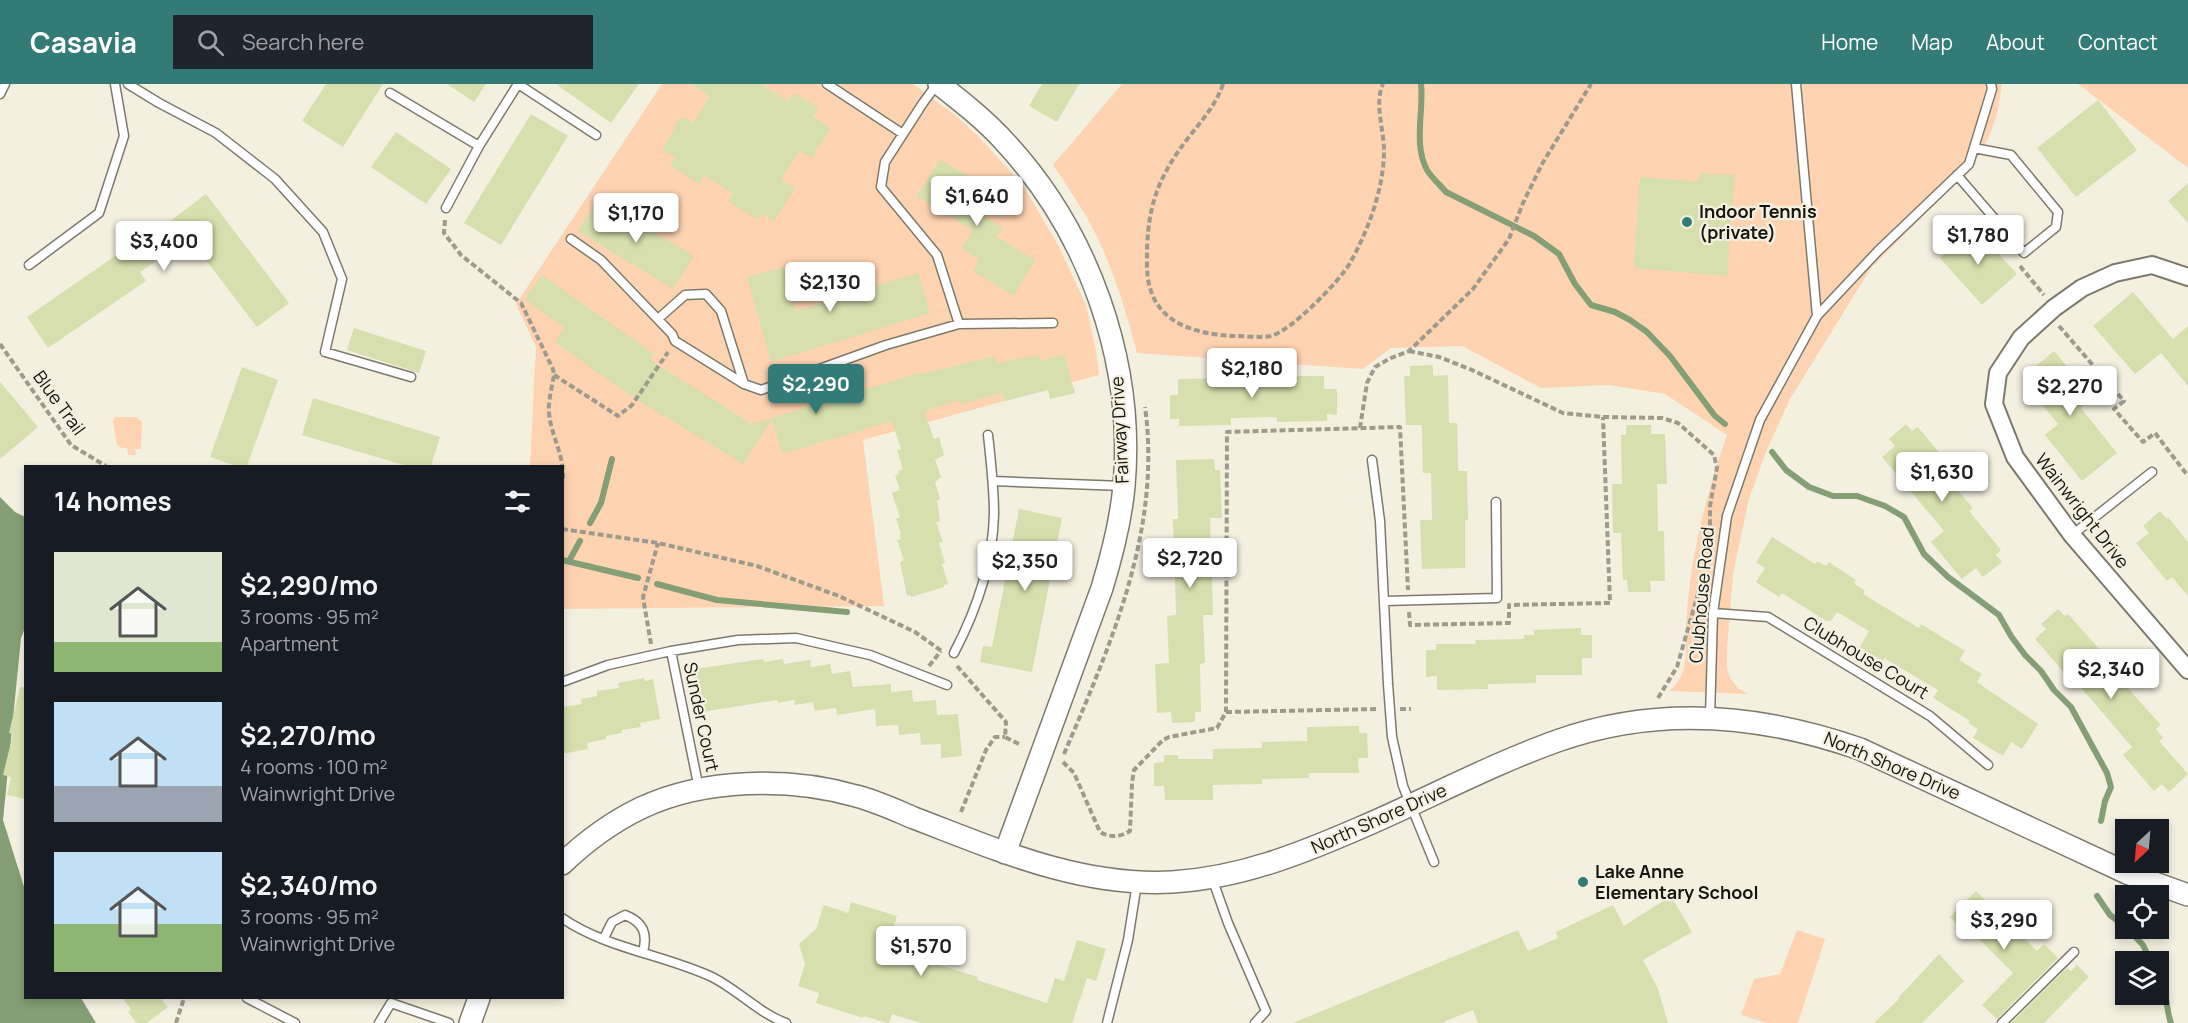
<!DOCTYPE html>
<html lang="en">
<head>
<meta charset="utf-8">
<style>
	:root { --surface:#171b24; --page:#20242c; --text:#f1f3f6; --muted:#9ea1a6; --accent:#337b77 }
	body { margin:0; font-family:Manrope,sans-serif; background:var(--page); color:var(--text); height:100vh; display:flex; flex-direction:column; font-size:22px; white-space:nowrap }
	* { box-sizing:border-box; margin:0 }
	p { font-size:20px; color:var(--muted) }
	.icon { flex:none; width:33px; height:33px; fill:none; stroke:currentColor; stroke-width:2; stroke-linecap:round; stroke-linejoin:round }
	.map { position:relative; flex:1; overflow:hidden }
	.details { position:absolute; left:24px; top:381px; width:540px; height:534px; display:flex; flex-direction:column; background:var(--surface); border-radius:0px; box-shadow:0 3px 9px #0003 }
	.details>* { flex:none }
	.needle { width:39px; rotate:206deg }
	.tools { position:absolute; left:2115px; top:735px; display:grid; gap:12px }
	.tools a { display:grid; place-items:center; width:54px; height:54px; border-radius:0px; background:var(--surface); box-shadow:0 3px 9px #0003; font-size:30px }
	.price { position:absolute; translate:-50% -51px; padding:0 14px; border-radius:6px; background:#fff; color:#222; font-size:20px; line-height:39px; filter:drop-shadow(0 2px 3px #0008) }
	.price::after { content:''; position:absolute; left:50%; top:36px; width:18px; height:14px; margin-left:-9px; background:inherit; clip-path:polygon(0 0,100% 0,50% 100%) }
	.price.on { background:var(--accent); color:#fff }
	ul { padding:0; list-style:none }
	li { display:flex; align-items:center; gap:18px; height:150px; padding:0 30px }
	li span { display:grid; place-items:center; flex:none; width:168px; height:120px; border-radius:0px; color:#555 }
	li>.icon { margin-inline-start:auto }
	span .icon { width:72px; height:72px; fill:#fffc; stroke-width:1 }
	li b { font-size:26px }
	h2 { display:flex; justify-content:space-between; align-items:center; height:72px; padding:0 30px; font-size:26px }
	header { display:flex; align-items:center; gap:36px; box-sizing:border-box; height:84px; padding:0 30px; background:var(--accent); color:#fff }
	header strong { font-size:28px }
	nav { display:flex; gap:33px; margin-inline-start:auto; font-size:21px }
	.search { width:420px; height:54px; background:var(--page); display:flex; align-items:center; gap:15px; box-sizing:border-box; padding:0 21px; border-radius:0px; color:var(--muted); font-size:22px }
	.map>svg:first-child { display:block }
	.green { fill:#fed3b1 }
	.water { fill:#849e75 }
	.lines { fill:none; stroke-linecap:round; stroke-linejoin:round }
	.stream { stroke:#849e75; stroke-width:6 }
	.building { fill:#d7dfae }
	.service-casing { stroke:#7d7a6c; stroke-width:11 }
	.minor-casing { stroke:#7d7a6c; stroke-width:20 }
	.tertiary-casing { stroke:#7d7a6c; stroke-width:24 }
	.path { stroke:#9d9a8e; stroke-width:4; stroke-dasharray:6 3; stroke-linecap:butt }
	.service { stroke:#fff; stroke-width:8 }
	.minor { stroke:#fff; stroke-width:16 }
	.tertiary { stroke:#fff; stroke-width:21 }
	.poi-dot { fill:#337b77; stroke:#f4f0e0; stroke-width:2 }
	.labels { text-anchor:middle; stroke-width:4.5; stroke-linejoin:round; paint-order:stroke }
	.poi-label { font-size:18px; font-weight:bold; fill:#16150f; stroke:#f4f0e0; text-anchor:start }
	.street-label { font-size:18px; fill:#16150f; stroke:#f4f0e0 }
</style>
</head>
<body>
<header>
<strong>Casavia</strong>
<div class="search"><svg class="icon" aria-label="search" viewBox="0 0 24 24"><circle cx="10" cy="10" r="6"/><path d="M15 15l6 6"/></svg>Search here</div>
<nav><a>Home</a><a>Map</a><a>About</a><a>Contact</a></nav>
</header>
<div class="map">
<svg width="2188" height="939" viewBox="0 0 2188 939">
	<rect width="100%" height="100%" fill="#f4f0e0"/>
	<path class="green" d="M662 0H913L955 31 978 52 1023 101 1059 163 1086 221 1096 267 1099 291 863 356 884 522 563 525 562 382H530L536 263 516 220Z
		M1122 0H2002L1997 31 1988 55 1975 77 1957 91 1947 108 1871 184 1790 315 1766 368 1749 415 1733 490 1727 566V585L1730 594 1738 604 1748 610 1669 607C1690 591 1685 568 1686 544 1689 477 1705 414 1727 351L1665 310 1609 301 1541 304 1462 262 1391 264 1363 285 1137 269C1128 234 1118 201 1104 168 1091 137 1072 109 1053 81Z
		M2078 0H2188V84Z
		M115 333H136L142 338 141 365H135L136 371H128L127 364H122L117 361 113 337Z
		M1797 846 1825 855 1798 939H1767L1741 931 1754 895 1780 890Z"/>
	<path class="water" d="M0 413 15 428 25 433V544L21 554 3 736 25 806 26 914H81L96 939H0Z"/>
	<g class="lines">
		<path class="stream" d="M1421 0C1424 27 1413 60 1427 86 1432 94 1440 101 1446 108L1534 152 1559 170 1575 200 1591 221 1615 228 1630 236 1647 248 1670 272 1715 332 1725 340
			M1772 368 1786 386 1809 403 1833 412H1857L1885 422 1904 433 1924 470 1948 493 1999 531 2011 552 2025 571 2041 587 2054 606 2071 623 2107 689 2111 703 2105 717 2101 737
			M590 439 601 419 612 375
			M562 476 638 494
			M569 477 580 457
			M657 500 717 516 847 528
			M2097 812 2110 831 2126 843
			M2127 844 2143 861 2151 878
			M2158 891C2168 905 2165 923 2171 939"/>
	</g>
	<path class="building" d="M326 0H383L343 63 302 37Z
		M447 0H486L474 18Z
		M556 0H639L611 39Z
		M691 0H761L788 17 794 9 819 24 813 33 831 44 812 74 799 67 781 96 795 104 774 137 762 130 758 136 728 117 733 109 704 91 699 100 670 82 676 73 662 65 682 32 693 39 710 12Z
		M1042 0H1079L1057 38 1029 22Z
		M2098 16 2137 66 2076 113 2037 64Z
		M531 30 568 52 501 161 464 139Z
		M396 48 451 85 426 120 371 83Z
		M940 75 978 98 974 106 993 117 984 133 1003 144 997 153 1035 176 1014 212 973 187 979 175 961 165 973 146 917 112Z
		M1699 89 1735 91 1727 192 1634 184 1640 93 1699 98Z
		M2188 99V139L2168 117Z
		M206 110 289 219 257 243 189 154 140 188 146 197 48 264 27 233 125 165 119 158 149 137 157 147Z
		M598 114 694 172 673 205 578 147Z
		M1974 143 2017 190 1982 221 1940 174Z
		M784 183 796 227 918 189 930 229 771 278 747 193Z
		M542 191 654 270 650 276 752 340 922 288V290L994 272 997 279 1038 271 1041 277 1064 270 1075 309 1050 315 1048 306 1005 317 1002 309 961 320 960 316 924 327 934 355 939 353 944 371 935 376 941 393 935 398 940 415 937 416 940 437 936 438 943 458 939 459 945 479 942 480 948 500 944 501V503L911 513 910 511 907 512 900 478 904 476 897 456 901 455 899 451 901 450 896 435 900 433 892 409 900 406 895 392 899 390 898 387 903 385 897 366 901 365 892 337 782 370 772 335 743 380 628 310 555 258 565 244 525 215Z
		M2133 208 2173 255 2188 242V302L2161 269 2135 290 2093 242Z
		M354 244 426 267 419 289 347 266Z
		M2054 267 2093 314 2081 324 2117 369 2082 397 2045 351 2058 340 2027 302 2037 293 2031 286Z
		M1433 281V292L1448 291 1449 339H1457L1458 387H1467L1468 436H1465V484L1422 485 1420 436H1432L1431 389H1423L1422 341H1406L1404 292H1410V282Z
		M242 283 278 296 247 382H236L210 373Z
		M1226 286H1277L1278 292H1324V305H1337V331L1327 330V337L1277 338V333L1231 334V341L1179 342V335H1170V311H1178V295L1226 294Z
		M0 298 38 343 0 375Z
		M313 314 440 353 431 382H407L302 351Z
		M1906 340 1912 347 1918 343 1950 382 1942 388 1973 424 1969 427 2001 466 1996 471 2002 478 1983 493 1976 484 1962 495 1931 458 1944 447 1882 373 1895 362 1889 355Z
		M1626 341H1651V350H1665L1667 400H1657L1658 447H1664L1665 497H1650L1651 508H1628L1627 496H1623L1621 449H1613L1612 400H1622L1621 351H1626Z
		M1214 375 1215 386H1220L1222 434H1210L1213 531H1203L1205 579 1200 580 1201 628H1195V638L1172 639 1171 628 1157 629 1155 580 1169 579 1167 532 1176 531 1173 435H1178L1176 376Z
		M1019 425 1062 434 1032 588 980 578 983 562 992 563Z
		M2160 427 2167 435 2168 433 2188 458V512L2172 493 2167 497 2136 459 2149 449 2143 442Z
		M1772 453 1815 480 1817 477 1826 482 1829 478 1856 496 1854 499 1865 507 1863 510 1919 544 1921 540 1965 567 1959 576 1982 590 1977 598 2038 640 2022 665 2011 658 2003 672 1973 654 1978 645 1968 639 1970 637 1933 614 1938 606 1884 574 1883 577 1860 563 1869 547 1837 528 1831 537 1829 536 1828 538 1782 509 1779 513 1756 498 1765 484 1756 478Z
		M2058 525 2065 532 2068 530 2101 567 2097 570 2161 641 2156 645 2163 654 2159 657 2188 690 2169 708 2162 700 2154 707 2123 671 2132 663 2070 591 2068 593 2035 555 2046 545 2041 540Z
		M1581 544V551H1592V574H1582V591H1536V599L1488 600V605L1437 606V592L1426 593V566H1436V560H1476L1475 556 1524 555V551H1534V546Z
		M763 575 764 578 783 575 784 580 810 576 811 583 830 580 832 590 850 587 853 603 891 600V608L912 606 913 618 936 616 937 631 958 630 962 672 941 674V660L921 661 920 649 899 651 898 641 876 642 875 625 837 631 836 624 815 627 813 618 795 621 794 616 778 619 777 616 702 628 695 585Z
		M644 594 645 597 653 595 660 635 640 639 641 643 622 646V649L606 652V655L587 659 588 665 562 670V623L582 620 581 615 597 612V607L619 604 618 599Z
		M20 603 26 604V715L7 711 11 693 3 691 13 650 9 649Z
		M1359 642V649H1367L1368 674H1358L1359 689H1309V694L1262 695V700L1213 701V716H1165L1164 702H1154V679L1164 678V671H1178V675H1213V665L1262 664V658L1307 657V643Z
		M1976 807 2037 867 2044 860 2058 874 1997 935 1982 921 2013 889 1969 845 1965 848 1950 833Z
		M1671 812 1692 848 1643 876 1658 905 1668 939H1478L1473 926 1441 939H1293L1518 846 1528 867 1558 854 1556 848 1613 821 1624 842Z
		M851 818 897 832 893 845 907 850 901 869 978 893 977 896 1047 919 1055 894 1064 897 1077 856 1106 865 1096 897 1087 894 1072 939H921L892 930 889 939H887L864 932 863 934 816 919 819 909 798 902 805 880 799 860 816 845 824 821 848 829Z
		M1939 870 1964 897 1922 939H1874L1899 915 1898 914Z
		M2077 881 2089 893 2044 939H2011L2067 884 2071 887Z
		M122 914H160L168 923 147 939H137L128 928 131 925Z"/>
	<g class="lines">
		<defs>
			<path id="service" d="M128 0 159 19 216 49 275 95 323 148 342 195 325 268 411 293
				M518 0 596 51
				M827 0 903 50
				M937 0 923 19 885 78 881 103 937 171 959 240
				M1796 0 1817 232
				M390 9 479 62
				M0 10 5 0
				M1957 91 2024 169 2056 143 2058 128 2011 71 1974 64
				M446 124 479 62 518 0
				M571 155 601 176 672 250 675 257 744 300 761 306 886 261 959 240 1053 239
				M29 181 99 129 124 52 115 0
				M658 235 685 211 706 210 721 227 744 300
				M1372 376 1380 437 1388 600 1392 653 1403 702 1434 778
				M993 397 1123 402
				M2072 451 2152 388
				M1384 517 1497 514 1496 418
				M1713 529 1768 533 1930 632 1988 681
				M671 567 699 705
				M954 569C976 527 993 478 994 430 994 404 991 378 988 351
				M562 598 608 581 671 567 738 556 796 554 870 571 947 601
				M1710 633 1713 529 1727 432 1760 336 1817 232 1878 167 1969 80 1992 5 1991 0
				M1212 794 1228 839 1266 927 1255 939
				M562 834C605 864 665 871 712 893 738 906 759 929 786 939
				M604 854 612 838 625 831C643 838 648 849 643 868
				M247 914 295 939
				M379 939 391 919 449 939
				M1107 939 1128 856 1137 799
				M2002 939 2074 868"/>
			<path id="minor" d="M2188 193 2152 181 2115 189 2082 204 2054 224 2021 254 1998 289 1994 320 2015 373 2072 451 2188 586"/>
			<path id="tertiary" d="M939 0C962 18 985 36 1004 57 1089 148 1135 278 1124 402 1121 436 1112 471 1102 504L1005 769
				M562 780C585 758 612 738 641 724 705 694 789 693 856 712 876 717 895 726 914 734 998 766 1080 803 1172 798 1240 794 1300 770 1362 743 1427 715 1490 681 1557 657 1658 621 1760 630 1860 665L2127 789 2188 811
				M470 939 479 914"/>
		</defs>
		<use href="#service" class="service-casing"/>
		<use href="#minor" class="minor-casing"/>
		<use href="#tertiary" class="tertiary-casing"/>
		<path class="path" d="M1223 0C1216 21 1202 36 1189 53 1155 96 1146 128 1147 183 1148 236 1189 250 1235 252 1246 252 1260 254 1271 252 1291 247 1340 197 1350 179 1368 147 1384 104 1384 67 1384 46 1374 19 1383 0
			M445 136 444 149 461 171 521 219 553 285 554 291C552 303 548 317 549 329 551 353 567 376 562 399
			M2020 182 2044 211
			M2059 242 2124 317 2114 325 2143 358 2155 349 2188 392
			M0 260 71 361 106 382
			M1409 267 1439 273 1472 286 1563 329 1603 333 1662 334 1678 339 1714 371 1717 384 1710 422V446
			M554 291 618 332 632 321 668 268
			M1360 344 1367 299 1375 283 1391 274 1409 267 1473 205 1509 155 1523 119 1542 80 1591 0
			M562 445 658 459 757 482 839 512 915 548 943 568
			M1409 528 1410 541 1509 539V521L1610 519 1603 333
			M651 560 643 513 658 459
			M929 582 941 567
			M957 582 1006 638 1005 653 1021 661
			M1658 614 1677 583 1704 489
			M1400 625H1411
			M1226 628 1378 625
			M1064 670C1111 560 1162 445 1145 323
			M1063 678 1074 689 1100 748C1110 754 1120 753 1130 747L1132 699 1134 686 1163 656 1169 653 1217 644 1226 628 1227 348 1400 343 1408 506
			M961 728 986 666 995 653H1005
			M176 939 184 914"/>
		<use href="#service" class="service"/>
		<use href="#minor" class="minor"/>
		<use href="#tertiary" class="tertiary"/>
	</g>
	<g class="poi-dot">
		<circle cx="1687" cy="138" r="6"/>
		<circle cx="1583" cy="798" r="6"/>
	</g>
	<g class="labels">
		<g class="poi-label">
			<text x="1699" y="134">Indoor Tennis<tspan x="1699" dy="21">(private)</tspan></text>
			<text x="1595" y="794">Lake Anne<tspan x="1595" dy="21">Elementary School</tspan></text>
		</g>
		<g class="street-label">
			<text transform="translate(59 319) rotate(54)" y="6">Blue Trail</text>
			<text transform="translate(1120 346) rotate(-93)" y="6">Fairway Drive</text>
			<text transform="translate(2082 427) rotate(52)" y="6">Wainwright Drive</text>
			<text transform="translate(1702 511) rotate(-85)" y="6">Clubhouse Road</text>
			<text transform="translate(1866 574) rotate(31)" y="6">Clubhouse Court</text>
			<text transform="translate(701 633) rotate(78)" y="6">Sunder Court</text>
			<text transform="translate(1892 682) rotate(23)" y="6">North Shore Drive</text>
			<text transform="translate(1379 735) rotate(-24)" y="6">North Shore Drive</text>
		</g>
	</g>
</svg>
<div class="tools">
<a><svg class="needle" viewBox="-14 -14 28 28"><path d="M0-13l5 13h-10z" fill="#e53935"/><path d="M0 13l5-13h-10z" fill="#9ea1a6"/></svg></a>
<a><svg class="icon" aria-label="locate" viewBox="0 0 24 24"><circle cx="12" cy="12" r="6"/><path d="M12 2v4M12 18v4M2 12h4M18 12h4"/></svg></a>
<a><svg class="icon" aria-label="layers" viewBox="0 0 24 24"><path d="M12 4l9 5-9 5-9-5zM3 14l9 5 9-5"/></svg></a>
</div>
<b class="price" style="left:977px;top:143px">$1,640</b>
<b class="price" style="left:636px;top:160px">$1,170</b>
<b class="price" style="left:1978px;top:182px">$1,780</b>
<b class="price" style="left:164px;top:188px">$3,400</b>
<b class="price" style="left:830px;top:229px">$2,130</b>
<b class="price" style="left:1252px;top:315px">$2,180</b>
<b class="price on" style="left:816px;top:331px">$2,290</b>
<b class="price" style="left:2070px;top:333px">$2,270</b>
<b class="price" style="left:1942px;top:419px">$1,630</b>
<b class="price" style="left:1190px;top:505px">$2,720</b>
<b class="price" style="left:1025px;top:508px">$2,350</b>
<b class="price" style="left:2111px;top:616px">$2,340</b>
<b class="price" style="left:2004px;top:867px">$3,290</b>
<b class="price" style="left:921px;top:893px">$1,570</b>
<section class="details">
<h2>14 homes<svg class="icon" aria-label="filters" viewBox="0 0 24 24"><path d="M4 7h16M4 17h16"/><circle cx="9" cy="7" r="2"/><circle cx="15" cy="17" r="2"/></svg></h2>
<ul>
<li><span style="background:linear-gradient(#dfe7d0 75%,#8fb573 0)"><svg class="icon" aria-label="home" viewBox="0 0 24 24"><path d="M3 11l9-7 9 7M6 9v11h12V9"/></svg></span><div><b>$2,290/mo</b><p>3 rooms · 95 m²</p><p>Apartment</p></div></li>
<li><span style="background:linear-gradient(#bfe0f5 70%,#9aa5b1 0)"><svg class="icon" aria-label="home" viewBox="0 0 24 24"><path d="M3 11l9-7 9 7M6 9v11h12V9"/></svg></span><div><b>$2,270/mo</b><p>4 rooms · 100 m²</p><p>Wainwright Drive</p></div></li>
<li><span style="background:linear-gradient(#bfe0f5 60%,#8fb573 0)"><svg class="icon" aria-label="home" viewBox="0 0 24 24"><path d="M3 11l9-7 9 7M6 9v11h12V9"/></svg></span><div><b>$2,340/mo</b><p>3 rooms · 95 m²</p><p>Wainwright Drive</p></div></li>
</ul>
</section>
</div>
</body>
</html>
